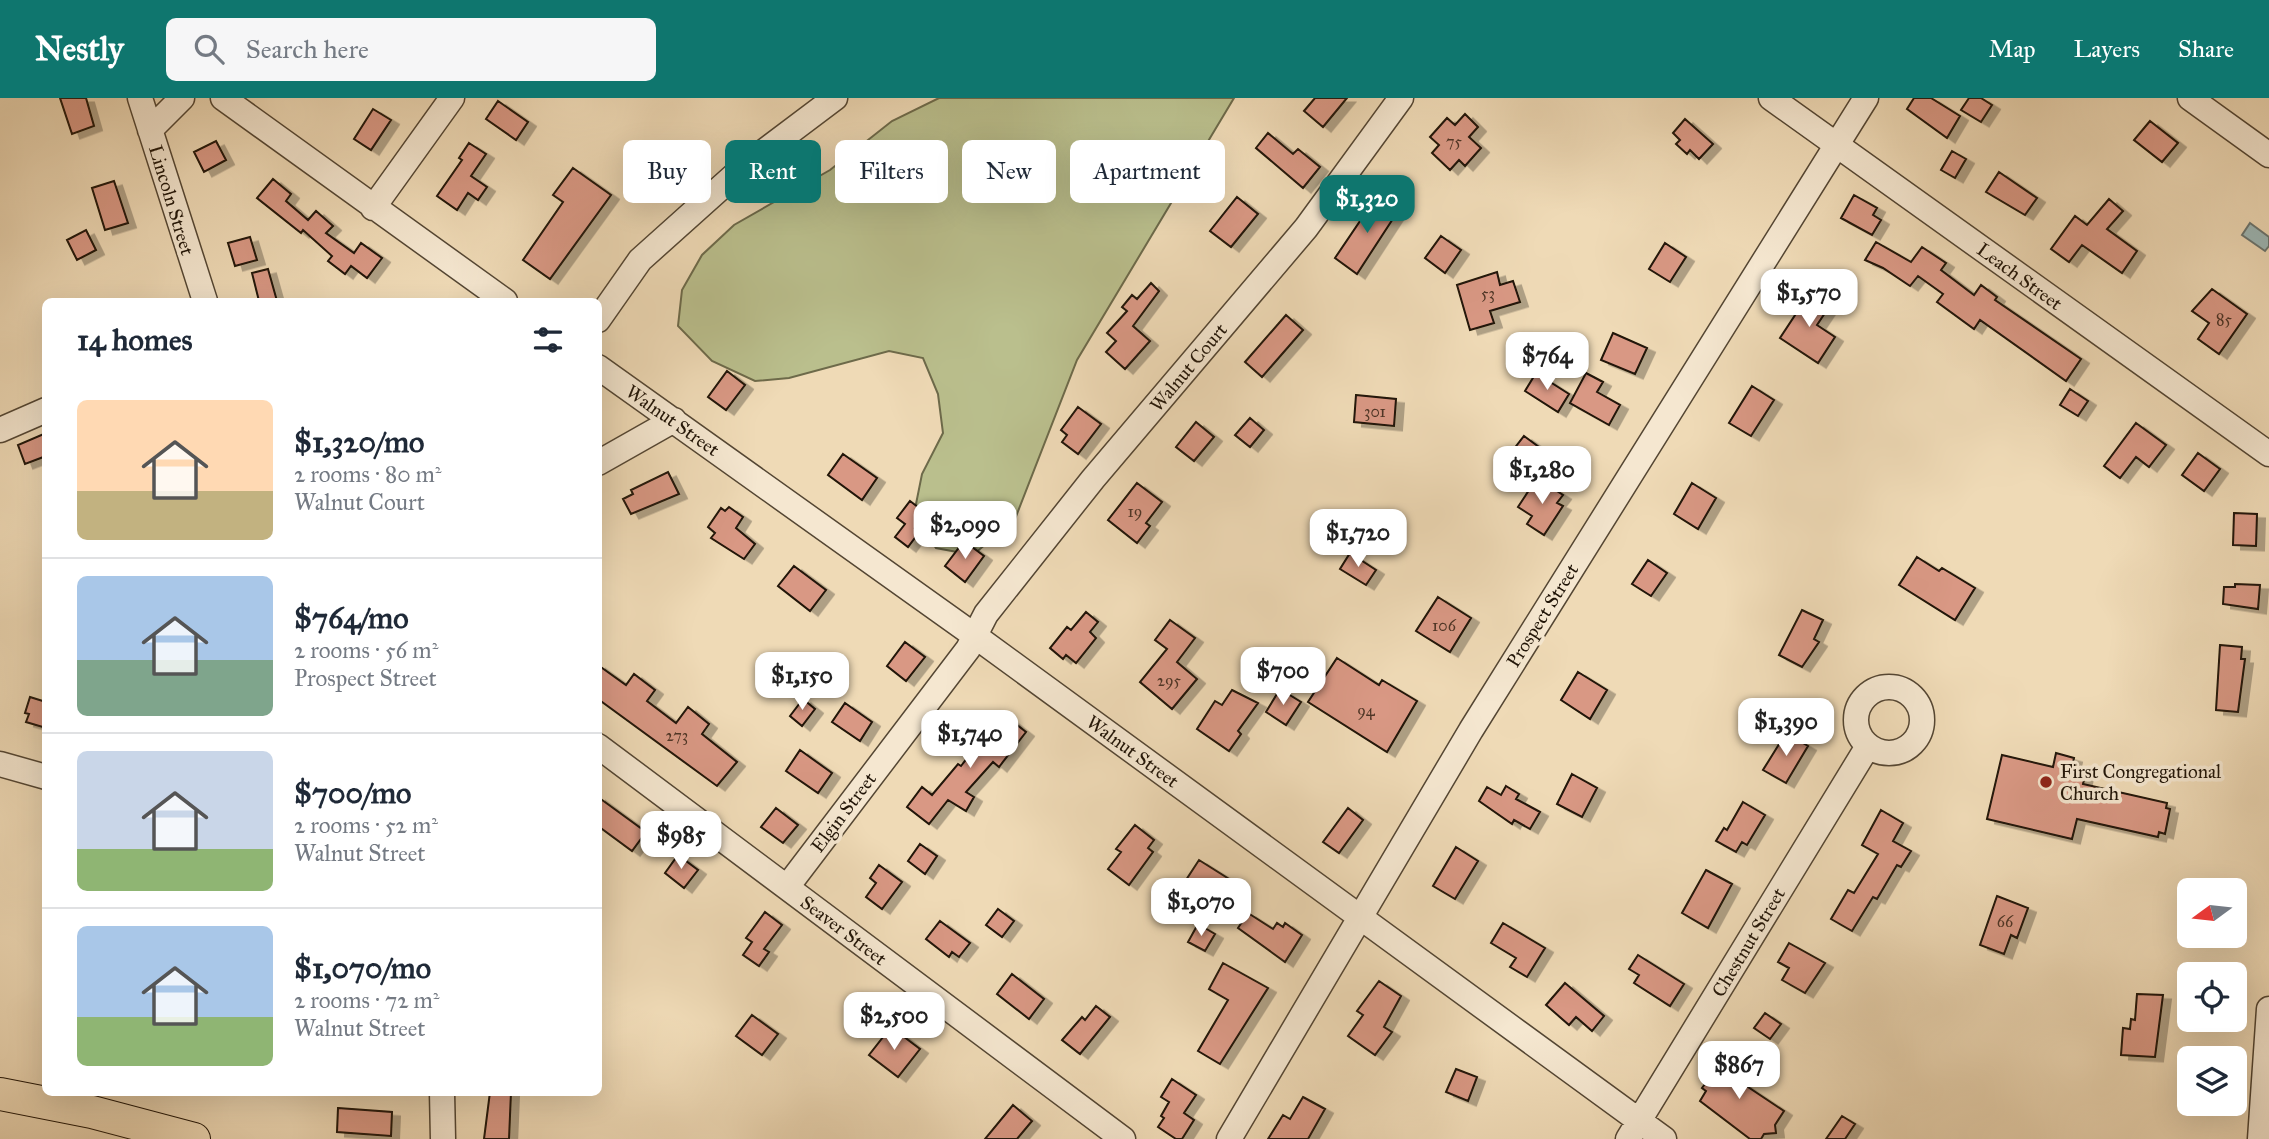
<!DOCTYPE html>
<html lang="en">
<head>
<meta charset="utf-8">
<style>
	:root { --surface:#fff; --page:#f6f6f7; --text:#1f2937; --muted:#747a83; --line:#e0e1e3; --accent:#0f766e }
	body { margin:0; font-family:"IM FELL Great Primer",serif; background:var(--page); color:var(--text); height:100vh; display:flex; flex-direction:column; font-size:26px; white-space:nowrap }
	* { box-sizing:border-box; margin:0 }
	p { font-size:23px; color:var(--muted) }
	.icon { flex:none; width:38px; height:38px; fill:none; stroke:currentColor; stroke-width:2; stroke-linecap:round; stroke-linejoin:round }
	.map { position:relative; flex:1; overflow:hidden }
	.panel { position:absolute; left:42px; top:200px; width:560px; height:798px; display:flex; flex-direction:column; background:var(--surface); border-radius:10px; box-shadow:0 7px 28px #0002 }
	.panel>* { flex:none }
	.top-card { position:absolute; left:623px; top:42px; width:665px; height:63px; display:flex; gap:14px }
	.needle { width:46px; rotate:255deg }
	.fabs { position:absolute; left:2177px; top:780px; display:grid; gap:14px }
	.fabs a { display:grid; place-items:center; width:70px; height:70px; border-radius:10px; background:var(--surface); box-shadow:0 7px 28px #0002; font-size:35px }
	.price { position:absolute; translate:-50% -60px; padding:0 16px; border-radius:14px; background:#fff; color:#222; font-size:23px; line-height:46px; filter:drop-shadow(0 2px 4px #0008) }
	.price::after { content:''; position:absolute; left:50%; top:42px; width:21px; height:16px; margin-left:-10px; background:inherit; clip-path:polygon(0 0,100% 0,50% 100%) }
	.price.current { background:var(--accent); color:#fff }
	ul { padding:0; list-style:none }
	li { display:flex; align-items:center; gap:21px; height:175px; padding:0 35px }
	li+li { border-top:2px solid var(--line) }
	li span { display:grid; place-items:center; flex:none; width:196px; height:140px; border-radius:10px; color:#555 }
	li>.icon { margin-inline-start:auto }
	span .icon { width:84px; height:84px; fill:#fffc; stroke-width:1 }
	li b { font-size:30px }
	h2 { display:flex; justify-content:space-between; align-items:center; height:84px; padding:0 35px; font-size:30px }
	.chip { padding:0 24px; border-radius:10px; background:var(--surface); box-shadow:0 7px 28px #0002; font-size:24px; line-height:63px }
	.chip.current { background:var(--accent); color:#fff }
	header { display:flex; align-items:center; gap:42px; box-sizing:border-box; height:98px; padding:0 35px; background:var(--accent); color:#fff }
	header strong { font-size:33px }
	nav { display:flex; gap:38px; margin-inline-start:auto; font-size:24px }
	.search { width:490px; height:63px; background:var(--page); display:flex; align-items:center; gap:18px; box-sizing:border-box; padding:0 24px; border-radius:10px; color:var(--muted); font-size:26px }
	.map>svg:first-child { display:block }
	.green { fill:#babf8d; stroke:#6d6a4a; stroke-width:2 }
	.water { fill:#9db8b7; stroke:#6b7671; stroke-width:2 }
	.building { fill:#d99884; stroke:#201407; stroke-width:2; filter:url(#shadow) }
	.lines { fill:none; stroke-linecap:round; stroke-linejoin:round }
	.minor-casing { stroke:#544633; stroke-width:27 }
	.major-casing { stroke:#201407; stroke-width:34 }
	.minor { stroke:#f5e7d0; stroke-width:24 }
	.major { stroke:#efdab6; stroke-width:32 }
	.poi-dot { fill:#8f2418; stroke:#f5e7d0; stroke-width:2.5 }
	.labels { text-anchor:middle; stroke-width:7; stroke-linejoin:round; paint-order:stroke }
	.number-label { font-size:16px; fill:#4e3526 }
	.street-label { font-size:19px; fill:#201407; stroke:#f5e7d0 }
	.poi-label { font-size:19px; fill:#201407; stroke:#f5e7d0; text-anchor:start }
</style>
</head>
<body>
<header>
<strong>Nestly</strong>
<div class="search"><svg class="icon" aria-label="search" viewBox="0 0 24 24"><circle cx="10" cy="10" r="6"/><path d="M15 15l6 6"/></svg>Search here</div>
<nav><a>Map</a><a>Layers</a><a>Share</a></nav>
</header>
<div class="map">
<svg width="2269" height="1041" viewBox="0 0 2269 1041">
	<defs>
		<filter id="shadow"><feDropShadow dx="8" dy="4.5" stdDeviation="0" flood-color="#0004"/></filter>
	</defs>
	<rect width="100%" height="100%" fill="#efdab6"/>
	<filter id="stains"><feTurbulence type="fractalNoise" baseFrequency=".00286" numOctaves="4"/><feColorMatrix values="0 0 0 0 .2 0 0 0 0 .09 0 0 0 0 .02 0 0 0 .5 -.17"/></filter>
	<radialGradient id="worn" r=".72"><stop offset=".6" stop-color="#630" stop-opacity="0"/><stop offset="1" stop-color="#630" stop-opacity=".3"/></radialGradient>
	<path class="green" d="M939 0H1234L1077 262 1015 421 973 457 936 450 914 416 922 376 943 335 938 296 923 260 889 253 789 280 755 283 712 263 678 228 682 192 702 157 734 127 830 72 892 23Z"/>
	<path class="water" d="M2250 125 2269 139V148L2265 153 2242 137Z"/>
	<path class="building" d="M60 0H86L94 28 72 36Z
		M1315 0H1347L1323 29 1304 13Z
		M1914 0H1931L1960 18 1947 40 1907 11Z
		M1969 0H1981L1992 7 1981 24 1961 12Z
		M498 3 528 24 516 42 486 21Z
		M373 11 391 22 371 52 354 41Z
		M1465 16 1478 29 1469 39 1481 50 1465 68 1459 62 1450 72 1432 55 1439 47 1430 39 1447 20 1455 27Z
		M1685 21 1713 46 1699 61 1690 52 1687 56 1676 46 1680 42 1673 35Z
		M2150 23 2178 45 2162 64 2134 42Z
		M1268 35 1293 56 1298 51 1320 69 1303 90 1256 50Z
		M216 43 226 62 204 74 194 54Z
		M469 45 486 56 471 78 487 89 478 102 468 95 457 112 437 98 462 62 459 60Z
		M1952 53 1966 61 1955 80 1941 72Z
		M573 70 611 97 550 181 523 162 563 104 553 97Z
		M1999 74 2037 100 2025 117 1986 94Z
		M273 81 291 96 286 103 308 122 316 113 333 128 326 135 354 155 361 145 382 160 367 180 351 168 345 176 328 163 332 158 303 132 301 135 257 100Z
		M114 83 128 125 105 132 92 90Z
		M1854 97 1877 110 1873 117 1881 122 1872 137 1841 120Z
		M1377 98 1398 113 1357 176 1335 160Z
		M1237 99 1258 116 1231 149 1210 133Z
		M2109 101 2123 113 2107 131 2137 153 2122 175 2082 147 2069 164 2051 151 2075 118 2087 127Z
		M86 132 96 152 77 162 67 142Z
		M1441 138 1461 152 1445 175 1425 160Z
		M250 139 257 162 235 168 228 145Z
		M1876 144 1911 164 1922 149 1946 165 1941 172 1974 197 1981 187 1997 199 1995 202 2081 261 2066 283 1980 222 1974 231 1937 204 1943 196 1918 178 1910 188 1883 170 1865 162Z
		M1665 145 1686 159 1670 184 1649 171Z
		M268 171 277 203H259L252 175Z
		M1497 174 1500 187 1513 183 1520 204 1490 213 1494 225 1470 232 1457 187Z
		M1151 185 1159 193 1133 228 1150 243 1125 271 1106 254 1116 243 1107 235 1127 213 1122 209 1132 197 1137 201Z
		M2212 191 2247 216 2219 256 2198 241 2209 225 2192 213Z
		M1811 193 1831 206 1817 227 1835 239 1818 265 1780 240Z
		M1286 217 1303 232 1262 279 1245 264Z
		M1613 235 1647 250 1635 276 1601 262Z
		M727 273 745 287 726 312 708 299Z
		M1536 275 1569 296 1558 314 1525 293Z
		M1586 275 1603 284 1597 294 1620 307 1609 327 1570 305Z
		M1752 288 1774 302 1751 338 1729 325Z
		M2070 291 2088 303 2078 318 2060 307Z
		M1356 297 1396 301 1394 328 1354 324Z
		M1078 309 1101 326 1078 356 1062 344 1067 337 1061 332Z
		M1250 320 1264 332 1250 349 1235 337Z
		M1196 324 1214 339 1194 363 1176 349Z
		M2136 325 2166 347 2149 369 2136 359 2120 380 2104 368Z
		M46 335V358L25 366 18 347Z
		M1524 338 1543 352 1530 370 1510 356Z
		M2198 355 2220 371 2204 393 2182 377Z
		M843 356 877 380 862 402 828 377Z
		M668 374 679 396 631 416 623 401 633 396 631 392Z
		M1537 380 1563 397 1557 405 1563 408 1544 437 1527 426 1532 418 1518 409Z
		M1137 385 1162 404 1146 425 1150 428 1137 445 1108 422Z
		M1692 385 1716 400 1698 431 1674 416Z
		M910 403 927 416 915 430 920 433 908 449 895 439 905 426 897 420Z
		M729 409 743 419 736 430 755 446 744 461 711 440 715 435 708 429 721 410 725 413Z
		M2234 415 2257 416 2256 448 2233 447Z
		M964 443 984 458 965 484 945 468Z
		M1350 455 1376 472 1366 487 1340 471Z
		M1917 459 1939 473 1942 470 1975 490 1955 522 1899 487Z
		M1648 462 1667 475 1651 498 1632 486Z
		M794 468 826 492 810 513 778 488Z
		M2235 486 2260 487 2258 511 2223 506 2224 489H2235Z
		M1438 499 1471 520 1450 554 1416 533Z
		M1802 512 1823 522 1814 541 1819 544 1802 569 1779 557Z
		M1086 514 1098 524 1090 534 1096 540 1076 565 1066 557 1063 561 1050 550 1067 529 1071 532Z
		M1170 522 1195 540 1177 564 1197 581 1172 611 1140 584 1167 551 1155 542Z
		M905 544 925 559 906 583 887 568Z
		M2220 547 2242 549 2241 561H2245L2238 614 2216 612Z
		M1337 560 1379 587 1382 582 1417 603 1387 654 1308 604Z
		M598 567 626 587 634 576 655 592 647 603 676 625 688 609 709 626 702 636 737 664 717 688 598 601Z
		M1578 574 1607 592 1590 621 1561 602Z
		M1280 591 1301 604 1286 627 1266 614Z
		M1232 592 1258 605 1238 633 1241 636 1229 653 1197 631 1215 603 1222 607Z
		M30 599 46 604V630L26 624 29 616 25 615Z
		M803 601 815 611 802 628 790 618Z
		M845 605 872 624 860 643 832 624Z
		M1002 615 1026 634 999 669 993 664 966 694 974 699 966 713 948 702 929 726 907 709 922 689 932 697 958 666 961 668Z
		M1786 635 1808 648 1786 685 1763 672Z
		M800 652 832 675 818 695 786 673Z
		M2056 655 2074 660 2071 673 2085 677 2083 686 2167 705 2166 710 2170 711 2165 736 2159 734 2158 739 2077 721 2072 741 1987 721 2002 657 2053 669Z
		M1572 676 1597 690 1582 719 1557 706Z
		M1506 688 1519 696 1516 701 1540 714 1530 731 1514 722 1512 726 1479 703 1487 689 1501 697Z
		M598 699 646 734 632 753 598 728Z
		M1743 704 1765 717 1747 747 1742 744 1736 754 1716 743 1724 730 1727 732Z
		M776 710 798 727 783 745 761 729Z
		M1348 710 1363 722 1339 755 1323 744Z
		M1881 712 1903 725 1893 743 1911 753 1901 769 1897 767 1877 801 1873 799 1852 833 1831 821 1848 792 1854 795 1878 756 1862 747Z
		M1135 727 1154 742 1148 750 1153 754 1129 787 1108 771 1121 754 1116 751Z
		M920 746 937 758 925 776 908 763Z
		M1456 749 1478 763 1455 801 1433 788Z
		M678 757 698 772 684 790 665 775Z
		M1199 762 1237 786 1223 806 1186 782Z
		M879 767 902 784 882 811 866 799 876 785 870 780Z
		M1706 772 1732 786 1708 830 1682 815Z
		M1997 798 2028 810 2017 840 2011 837 2004 856 1980 847Z
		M998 811 1014 823 1002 839 986 827Z
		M765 814 782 827 764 851 769 854 759 868 743 857 752 844 746 840Z
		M1248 815 1273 831 1277 825 1283 829 1285 825 1302 837 1285 864 1238 830Z
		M940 823 970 845 959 859 952 854 949 859 926 841Z
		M1503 825 1545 850 1527 879 1510 869 1516 860 1491 845Z
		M1198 826 1215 836 1205 853 1188 844Z
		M1789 845 1825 865 1805 895 1782 882 1789 870 1778 864Z
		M1638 857 1684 886 1670 908 1634 885 1639 877 1629 871Z
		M1223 865 1268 890 1220 966 1198 953 1228 902 1209 891Z
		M1012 876 1044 901 1029 921 997 896Z
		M1379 883 1401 898 1384 929 1392 934 1375 957 1348 938 1363 917 1357 913Z
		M1565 885 1604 918 1592 933 1576 919 1569 927 1546 907Z
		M2137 896 2163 897 2155 959 2121 957 2123 930 2130 931 2131 921 2135 922Z
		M1096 908 1110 919 1080 956 1062 942 1082 919 1085 922Z
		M1765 915 1781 926 1770 941 1754 930Z
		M752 917 778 936 762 957 736 938Z
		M891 929 920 951 898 979 869 957Z
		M1721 954 1747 977 1742 985 1784 1013 1775 1027 1776 1035 1764 1036 1761 1041H1750L1700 1003 1706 993 1702 990 1714 974 1709 971Z
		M1456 971 1477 979 1468 1003 1446 994Z
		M1172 981 1196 997 1184 1015 1194 1022 1182 1041H1176L1158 1029 1164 1020 1161 1018 1169 1004 1161 999Z
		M490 994H511L509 1041H484Z
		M1303 999 1325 1011 1308 1041H1268L1283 1017 1290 1021Z
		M1013 1007 1032 1023 1017 1041H985Z
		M338 1010 392 1014 391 1038 337 1034Z
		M1842 1018 1855 1026 1845 1041H1826Z"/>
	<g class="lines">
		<defs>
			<path id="minor" d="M140 0 205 203
				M223 0 505 203
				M1771 0 2269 356
				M2190 0 2269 57
				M150 32 182 0
				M373 110 452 0
				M598 222 640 162 746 67 835 0
				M598 269 975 538 1664 1041
				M0 332 46 312
				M598 365 674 322
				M1856 622a33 33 0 1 1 66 0a33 33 0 1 1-66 0Z
				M598 648 1123 1041
				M0 666 46 679
				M787 789 968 551 986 516 1093 381 1306 130 1401 0
				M442 994 443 1041
				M1229 1041 1471 632 1866 0
				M1628 1041 1868 648
				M2260 1041 2269 911"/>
			<path id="major" d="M0 996 92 1014 194 1041"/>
		</defs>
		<use href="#minor" class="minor-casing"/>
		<use href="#major" class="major-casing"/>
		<use href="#minor" class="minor"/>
		<use href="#major" class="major"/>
	</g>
	<circle class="poi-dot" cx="2046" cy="684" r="7"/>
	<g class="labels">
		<g class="number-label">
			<text x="1454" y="49">75</text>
			<text x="1488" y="201">53</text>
			<text x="2224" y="227">85</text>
			<text x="1375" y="319">301</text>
			<text x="1135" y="419">19</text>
			<text x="1444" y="533">106</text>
			<text x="1169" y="588">295</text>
			<text x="1366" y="618">94</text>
			<text x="677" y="643">273</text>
			<text x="2005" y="829">66</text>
		</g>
		<g class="street-label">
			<text transform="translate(172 102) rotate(73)" y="7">Lincoln Street</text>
			<text transform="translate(2020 178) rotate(36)" y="7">Leach Street</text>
			<text transform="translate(1188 269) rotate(-50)" y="7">Walnut Court</text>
			<text transform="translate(673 322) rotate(35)" y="7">Walnut Street</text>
			<text transform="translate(1542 517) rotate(-58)" y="7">Prospect Street</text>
			<text transform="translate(1133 653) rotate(36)" y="7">Walnut Street</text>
			<text transform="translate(843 714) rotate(-53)" y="7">Elgin Street</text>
			<text transform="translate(844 832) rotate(37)" y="7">Seaver Street</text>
			<text transform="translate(1748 844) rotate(-59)" y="7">Chestnut Street</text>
		</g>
		<g class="poi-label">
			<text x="2060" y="680">First Congregational<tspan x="2060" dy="22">Church</tspan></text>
		</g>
	</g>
	<rect width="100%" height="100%" filter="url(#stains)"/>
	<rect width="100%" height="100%" fill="url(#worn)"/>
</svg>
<div class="fabs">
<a><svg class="needle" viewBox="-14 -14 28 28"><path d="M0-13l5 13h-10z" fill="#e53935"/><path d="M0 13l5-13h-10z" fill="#747a83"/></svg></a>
<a><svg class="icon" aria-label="locate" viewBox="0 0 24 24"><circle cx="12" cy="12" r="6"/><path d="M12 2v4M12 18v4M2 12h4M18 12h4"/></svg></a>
<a><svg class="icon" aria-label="layers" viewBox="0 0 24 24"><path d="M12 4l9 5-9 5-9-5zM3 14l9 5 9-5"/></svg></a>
</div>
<b class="price current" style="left:1367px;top:137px">$1,320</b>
<b class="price" style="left:1809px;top:231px">$1,570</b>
<b class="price" style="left:1547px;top:294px">$764</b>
<b class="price" style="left:1542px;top:408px">$1,280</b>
<b class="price" style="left:965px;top:463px">$2,090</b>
<b class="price" style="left:1358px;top:471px">$1,720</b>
<b class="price" style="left:1283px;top:609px">$700</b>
<b class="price" style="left:802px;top:614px">$1,150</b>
<b class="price" style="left:1786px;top:660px">$1,390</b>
<b class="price" style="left:970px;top:672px">$1,740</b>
<b class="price" style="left:681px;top:773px">$985</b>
<b class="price" style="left:1201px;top:840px">$1,070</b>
<b class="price" style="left:894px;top:954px">$2,500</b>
<b class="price" style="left:1739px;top:1003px">$867</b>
<div class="top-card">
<a class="chip">Buy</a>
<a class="chip current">Rent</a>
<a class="chip">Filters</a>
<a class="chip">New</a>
<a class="chip">Apartment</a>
</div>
<section class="panel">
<h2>14 homes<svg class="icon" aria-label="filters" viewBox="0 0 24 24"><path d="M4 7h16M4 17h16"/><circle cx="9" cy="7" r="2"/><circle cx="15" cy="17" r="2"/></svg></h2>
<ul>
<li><span style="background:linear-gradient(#ffd9b3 65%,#c2b280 0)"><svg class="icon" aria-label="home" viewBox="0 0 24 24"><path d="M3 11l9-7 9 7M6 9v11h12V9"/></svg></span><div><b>$1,320/mo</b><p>2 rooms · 80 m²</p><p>Walnut Court</p></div></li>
<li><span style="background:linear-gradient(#a9c7e8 60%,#7fa58c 0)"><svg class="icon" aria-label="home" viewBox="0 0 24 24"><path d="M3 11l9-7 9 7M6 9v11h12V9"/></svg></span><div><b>$764/mo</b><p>2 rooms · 56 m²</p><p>Prospect Street</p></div></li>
<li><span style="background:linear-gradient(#c9d6e8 70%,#8fb573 0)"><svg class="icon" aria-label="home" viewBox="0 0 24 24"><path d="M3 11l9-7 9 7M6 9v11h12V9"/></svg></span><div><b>$700/mo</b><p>2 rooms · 52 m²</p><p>Walnut Street</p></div></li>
<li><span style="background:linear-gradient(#a9c7e8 65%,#8fb573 0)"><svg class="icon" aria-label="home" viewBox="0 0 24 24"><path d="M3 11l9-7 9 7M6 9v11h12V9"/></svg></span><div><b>$1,070/mo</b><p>2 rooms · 72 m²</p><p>Walnut Street</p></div></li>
</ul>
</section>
</div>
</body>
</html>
